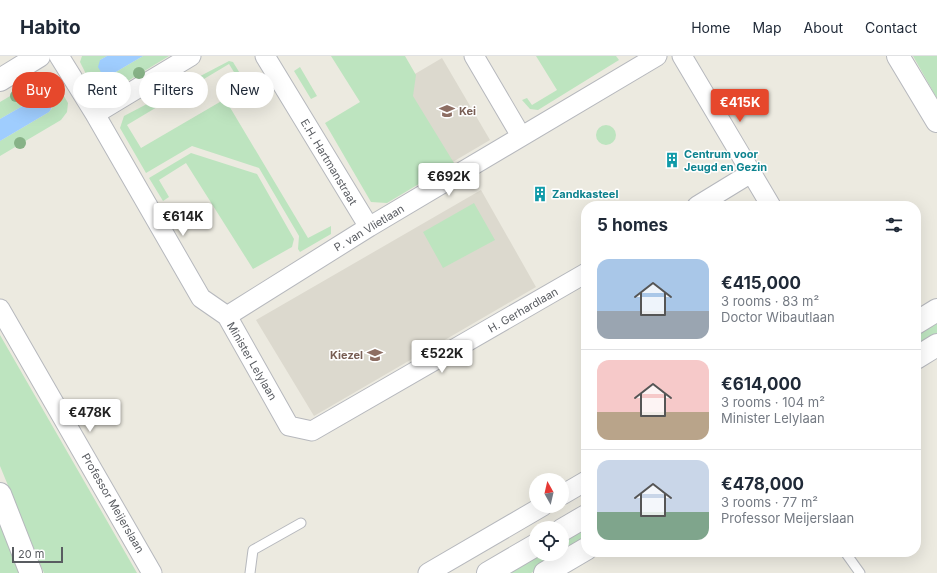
<!DOCTYPE html>
<html lang="en">
<head>
<meta charset="utf-8">
<style>
	:root { --surface:#fff; --page:#f2f2f3; --text:#1f2937; --muted:#747a83; --line:#e0e1e3; --accent:#e6482c }
	body { margin:0; font-family:Inter,sans-serif; background:var(--page); color:var(--text); height:100vh; display:flex; flex-direction:column; font-size:15px; white-space:nowrap }
	* { box-sizing:border-box; margin:0 }
	p { font-size:13px; color:var(--muted) }
	.icon { flex:none; width:22px; height:22px; fill:none; stroke:currentColor; stroke-width:2; stroke-linecap:round; stroke-linejoin:round }
	.map { position:relative; flex:1; overflow:hidden }
	.side { position:absolute; left:581px; top:145px; width:340px; height:356px; display:flex; flex-direction:column; background:var(--surface); border-radius:16px; box-shadow:0 4px 16px #0002 }
	.side>* { flex:none }
	.guide { position:absolute; left:12px; top:16px; width:380px; height:36px; display:flex; gap:8px }
	.needle { width:26px; rotate:352deg }
	.fabs { position:absolute; left:529px; top:417px; display:grid; gap:8px }
	.fabs a { display:grid; place-items:center; width:40px; height:40px; border-radius:50%; background:var(--surface); box-shadow:0 4px 16px #0002; font-size:20px }
	.scale { position:absolute; left:12px; bottom:10px; width:51px; box-sizing:border-box; padding-left:4px; border:2px solid #595c61; border-top:0; font-size:11px; line-height:14px; white-space:nowrap; color:#595c61; -webkit-text-stroke:3px #fff; paint-order:stroke }
	.price { position:absolute; translate:-50% -34px; padding:0 9px; border-radius:4px; background:#fff; color:#222; font-size:13px; line-height:26px; filter:drop-shadow(0 1px 2px #0008) }
	.price::after { content:''; position:absolute; left:50%; top:24px; width:12px; height:9px; margin-left:-6px; background:inherit; clip-path:polygon(0 0,100% 0,50% 100%) }
	.price.on { background:var(--accent); color:#fff }
	ul { padding:0; list-style:none }
	li { display:flex; align-items:center; gap:12px; height:100px; padding:0 16px }
	li+li { border-top:1px solid var(--line) }
	li span { display:grid; place-items:center; flex:none; width:112px; height:80px; border-radius:12px; color:#555 }
	li>.icon { margin-inline-start:auto }
	span .icon { width:48px; height:48px; fill:#fffc; stroke-width:1 }
	li b { font-size:17px }
	h2 { display:flex; justify-content:space-between; align-items:center; height:48px; padding:0 16px; font-size:17px }
	.pill { padding:0 14px; border-radius:18px; background:var(--surface); box-shadow:0 4px 16px #0002; font-size:14px; line-height:36px }
	.pill.on { background:var(--accent); color:#fff }
	header { display:flex; align-items:center; gap:24px; box-sizing:border-box; height:56px; padding:0 20px; background:var(--surface); border-bottom:1px solid var(--line) }
	header strong { font-size:19px }
	nav { display:flex; gap:22px; margin-inline-start:auto; font-size:14px }
	.map>svg:first-child { display:block }
	.education { fill:#dcd9ce }
	.green { fill:#bde4bf }
	.water { fill:#9fcdfe }
	.lines { fill:none; stroke-linecap:round; stroke-linejoin:round }
	.service-casing { stroke:#b6b8bd; stroke-width:11 }
	.minor-casing { stroke:#b6b8bd; stroke-width:21 }
	.tertiary-casing { stroke:#b6b8bd; stroke-width:24 }
	.service { stroke:#fff; stroke-width:9 }
	.minor { stroke:#fff; stroke-width:19 }
	.tertiary { stroke:#fff; stroke-width:22 }
	.tree { fill:#87b287 }
	.labels { text-anchor:middle; stroke-width:3; stroke-linejoin:round; paint-order:stroke }
	.education-label { font-size:11px; font-weight:bold; fill:#785e54; stroke:#fff; text-anchor:start }
	.culture-label { font-size:11px; font-weight:bold; fill:#0d838f; stroke:#fff; text-anchor:start }
	.street-label { font-size:11px; fill:#595c61; stroke:#fff }
</style>
</head>
<body>
<header>
<strong>Habito</strong>
<nav><a>Home</a><a>Map</a><a>About</a><a>Contact</a></nav>
</header>
<div class="map">
<svg width="937" height="517" viewBox="0 0 937 517">
	<rect width="100%" height="100%" fill="#eceae0"/>
	<path class="education" d="M442 2 490 84 451 107 403 25Z
		M481 134 536 231 314 360 256 264Z"/>
	<path class="green" d="M82 0H107L100 4 109 20 143 0H169L113 34C94 42 87 19 80 6Z
		M331 0H405L416 19 413 40 454 107 387 147 371 146 325 67 360 46Z
		M536 0H616L619 4 538 54 530 53 522 44 527 42 532 49 557 34Z
		M913 0H937V42L935 39Z
		M229 5 233 6 244 24 240 26 229 8 127 69 141 92 225 43 308 182 331 170V178L300 196 298 193 299 180 259 112 192 90 146 117 120 72 124 60Z
		M300 11 317 40 311 43 294 15Z
		M44 20 57 28 68 47 67 56 61 64 0 100V85L49 56 52 52 45 39 40 40 0 63V46Z
		M596 79a10 10 0 1 1 20 0a10 10 0 1 1-20 0Z
		M191 97 257 118 294 183 292 191 253 213 186 107 159 124 169 141 163 145 149 122Z
		M474 147 495 184 443 212 423 176Z
		M937 264V277L916 292V277Z
		M0 279 137 517H44L0 410Z
		M0 469 20 517H0Z
		M586 470V485L531 517H506L538 498H562V484Z"/>
	<path class="water" d="M107 0H143L109 20 102 18 98 11 100 4Z
		M45 39C52 43 55 49 49 56L0 85V63L40 40Z"/>
	<g class="lines">
		<defs>
			<path id="service" d="M845 496 860 517
				M250 517 253 494 301 467"/>
			<path id="minor" d="M59 0 95 58 201 242 227 260 289 370 312 375 586 217
				M265 0 369 171
				M474 0 521 80
				M682 0 771 150
				M95 58 191 0
				M697 150 751 117
				M0 253 152 517
				M227 260 369 171 657 0
				M562 439 586 425
				M428 517 543 450"/>
			<path id="tertiary" d="M898 0 937 65
				M0 24 39 0
				M916 267 937 254
				M916 302 937 289
				M0 438 31 517
				M562 474 586 460
				M488 517 536 489
				M545 517 586 493"/>
		</defs>
		<use href="#service" class="service-casing"/>
		<use href="#minor" class="minor-casing"/>
		<use href="#tertiary" class="tertiary-casing"/>
		<use href="#service" class="service"/>
		<use href="#minor" class="minor"/>
		<use href="#tertiary" class="tertiary"/>
	</g>
	<g class="tree">
		<circle cx="139" cy="17" r="6"/>
		<circle cx="86" cy="23" r="6"/>
		<circle cx="114" cy="31" r="6"/>
		<circle cx="16" cy="40" r="6"/>
		<circle cx="20" cy="87" r="6"/>
	</g>
	<defs>
		<symbol id="school-bare" viewBox="-9 -9 18 18"><path d="M0-5L7-2L0 1L-7-2ZM-4 1L0 2.5L4 1V4Q0 6-4 4Z" fill="#8d6e63" stroke="#fff" stroke-width="2.5" paint-order="stroke"/></symbol>
		<symbol id="building-bare" viewBox="-9 -9 18 18"><path d="M-4-6H4V6H1V3H-1V6H-4ZM-2.5-4.3h1.7v1.8h-1.7ZM.8-4.3h1.7v1.8H.8ZM-2.5-1h1.7V.8h-1.7ZM.8-1h1.7V.8H.8Z" fill="#0f9aa8" stroke="#fff" stroke-width="2.5" paint-order="stroke"/></symbol>
	</defs>
	<g fill-rule="evenodd">
		<use href="#school-bare" x="436" y="44" width="22" height="22"/>
		<use href="#building-bare" x="661" y="93" width="22" height="22"/>
		<use href="#building-bare" x="529" y="127" width="22" height="22"/>
		<use href="#school-bare" x="364" y="288" width="22" height="22"/>
	</g>
	<g class="labels">
		<g class="education-label">
			<text x="459" y="59">Kei</text>
			<text x="363" y="303" text-anchor="end">Kiezel</text>
		</g>
		<g class="culture-label">
			<text x="684" y="102">Centrum voor<tspan x="684" dy="13">Jeugd en Gezin</tspan></text>
			<text x="552" y="142">Zandkasteel</text>
		</g>
		<g class="street-label">
			<text transform="translate(329 106) rotate(59)" y="4">E.H. Hartmanstraat</text>
			<text transform="translate(369 172) rotate(-31)" y="4">P. van Vlietlaan</text>
			<text transform="translate(523 254) rotate(-30)" y="4">H. Gerhardlaan</text>
			<text transform="translate(252 305) rotate(60)" y="4">Minister Lelylaan</text>
			<text transform="translate(113 447) rotate(60)" y="4">Professor Meijerslaan</text>
		</g>
	</g>
</svg>
<div class="fabs">
<a><svg class="needle" viewBox="-14 -14 28 28"><path d="M0-13l5 13h-10z" fill="#e53935"/><path d="M0 13l5-13h-10z" fill="#747a83"/></svg></a>
<a><svg class="icon" aria-label="locate" viewBox="0 0 24 24"><circle cx="12" cy="12" r="6"/><path d="M12 2v4M12 18v4M2 12h4M18 12h4"/></svg></a>
</div>
<div class="scale">20 m</div>
<b class="price on" style="left:740px;top:67px">€415K</b>
<b class="price" style="left:449px;top:141px">€692K</b>
<b class="price" style="left:183px;top:181px">€614K</b>
<b class="price" style="left:442px;top:318px">€522K</b>
<b class="price" style="left:90px;top:377px">€478K</b>
<div class="guide">
<a class="pill on">Buy</a>
<a class="pill">Rent</a>
<a class="pill">Filters</a>
<a class="pill">New</a>
</div>
<section class="side">
<h2>5 homes<svg class="icon" aria-label="filters" viewBox="0 0 24 24"><path d="M4 7h16M4 17h16"/><circle cx="9" cy="7" r="2"/><circle cx="15" cy="17" r="2"/></svg></h2>
<ul>
<li><span style="background:linear-gradient(#a9c7e8 65%,#9aa5b1 0)"><svg class="icon" aria-label="home" viewBox="0 0 24 24"><path d="M3 11l9-7 9 7M6 9v11h12V9"/></svg></span><div><b>€415,000</b><p>3 rooms · 83 m²</p><p>Doctor Wibautlaan</p></div></li>
<li><span style="background:linear-gradient(#f6c9c9 65%,#b9a48a 0)"><svg class="icon" aria-label="home" viewBox="0 0 24 24"><path d="M3 11l9-7 9 7M6 9v11h12V9"/></svg></span><div><b>€614,000</b><p>3 rooms · 104 m²</p><p>Minister Lelylaan</p></div></li>
<li><span style="background:linear-gradient(#c9d6e8 65%,#7fa58c 0)"><svg class="icon" aria-label="home" viewBox="0 0 24 24"><path d="M3 11l9-7 9 7M6 9v11h12V9"/></svg></span><div><b>€478,000</b><p>3 rooms · 77 m²</p><p>Professor Meijerslaan</p></div></li>
</ul>
</section>
</div>
</body>
</html>
